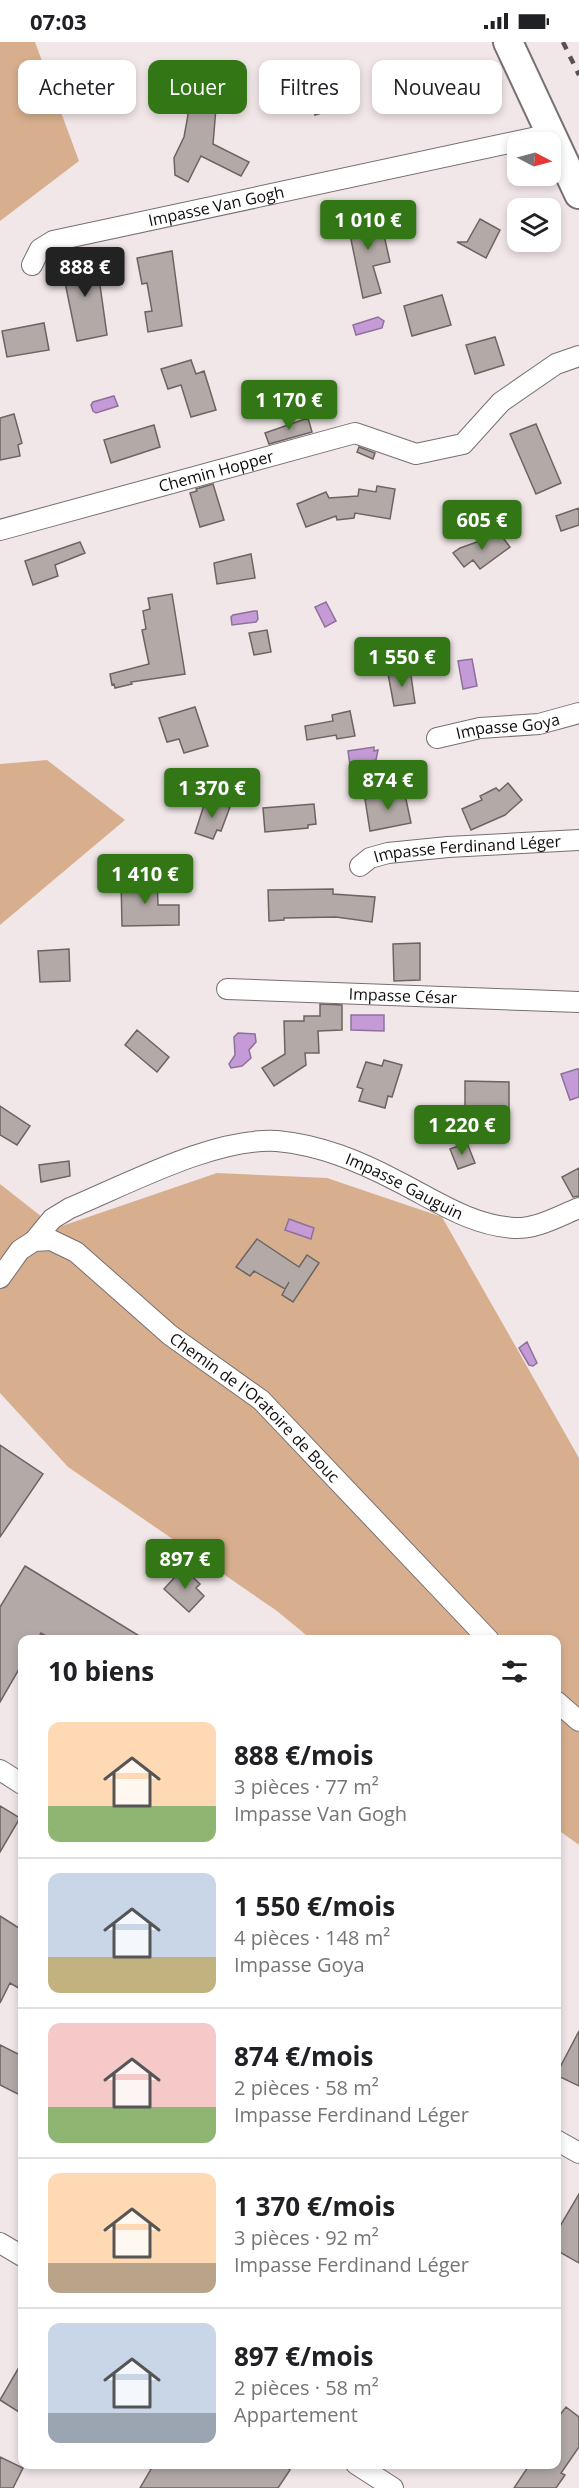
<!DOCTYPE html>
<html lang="fr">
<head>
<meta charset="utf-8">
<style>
	:root { --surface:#fff; --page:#f6f6f6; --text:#202124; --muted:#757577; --line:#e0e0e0; --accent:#327615 }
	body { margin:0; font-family:"Open Sans",sans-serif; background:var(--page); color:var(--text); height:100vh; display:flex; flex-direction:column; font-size:22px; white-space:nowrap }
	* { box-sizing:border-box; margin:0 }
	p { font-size:20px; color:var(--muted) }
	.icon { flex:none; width:33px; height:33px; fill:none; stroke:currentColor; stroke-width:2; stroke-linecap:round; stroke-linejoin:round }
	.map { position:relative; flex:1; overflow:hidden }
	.details { position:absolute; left:18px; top:1593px; width:543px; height:834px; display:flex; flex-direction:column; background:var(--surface); border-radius:12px; box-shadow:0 3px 9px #0003 }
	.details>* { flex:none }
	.guide { position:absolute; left:18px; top:18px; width:543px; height:54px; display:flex; gap:12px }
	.needle { width:39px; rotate:96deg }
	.tools { position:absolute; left:507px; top:90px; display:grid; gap:12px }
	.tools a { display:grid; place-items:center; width:54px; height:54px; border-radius:12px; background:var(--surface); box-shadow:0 3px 9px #0003; font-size:30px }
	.price { position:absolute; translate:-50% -51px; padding:0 14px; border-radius:6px; background:var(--accent); color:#fff; font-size:20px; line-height:39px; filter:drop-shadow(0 2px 3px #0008) }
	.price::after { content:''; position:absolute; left:50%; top:36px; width:18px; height:14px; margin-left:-9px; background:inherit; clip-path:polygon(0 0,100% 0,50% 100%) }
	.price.on { background:#222; color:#fff }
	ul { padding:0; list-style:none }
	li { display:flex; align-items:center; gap:18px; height:150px; padding:0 30px }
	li+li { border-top:2px solid var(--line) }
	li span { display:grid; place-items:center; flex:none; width:168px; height:120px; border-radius:12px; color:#555 }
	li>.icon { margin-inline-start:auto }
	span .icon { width:72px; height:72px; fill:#fffc; stroke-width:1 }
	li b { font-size:26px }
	h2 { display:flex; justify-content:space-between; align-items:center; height:72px; padding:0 30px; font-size:26px }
	.tag { padding:0 21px; border-radius:12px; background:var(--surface); box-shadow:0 3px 9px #0003; font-size:21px; line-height:54px }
	.tag.on { background:var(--accent); color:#fff }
	.status { display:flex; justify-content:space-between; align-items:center; height:42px; padding:0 30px; background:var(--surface); direction:ltr }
	.status svg { height:16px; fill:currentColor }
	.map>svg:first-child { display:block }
	.green { fill:#d8af8e }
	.water { fill:#c49bd7; stroke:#8e709a; stroke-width:1.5 }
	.building { fill:#b3aaa7; stroke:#6d6462; stroke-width:1.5 }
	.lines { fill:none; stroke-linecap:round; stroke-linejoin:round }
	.street-casing { stroke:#786f70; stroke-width:22 }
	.secondary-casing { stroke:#786f70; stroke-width:32 }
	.street { stroke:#fff; stroke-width:20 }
	.secondary { stroke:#fff; stroke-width:28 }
	.rail { stroke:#575152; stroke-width:4.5; stroke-dasharray:8 8; stroke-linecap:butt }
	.labels { text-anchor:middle; stroke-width:5; stroke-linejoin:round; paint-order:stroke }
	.street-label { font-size:16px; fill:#0f0c0c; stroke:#fef3f5 }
</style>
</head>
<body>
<div class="status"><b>07:03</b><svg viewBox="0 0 49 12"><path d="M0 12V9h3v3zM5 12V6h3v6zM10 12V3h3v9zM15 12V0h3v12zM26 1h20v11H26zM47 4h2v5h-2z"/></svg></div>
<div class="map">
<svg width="579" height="2446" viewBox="0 0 579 2446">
	<rect width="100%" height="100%" fill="#f1e6e8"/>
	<path class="green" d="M0 0H35L79 119 0 179Z
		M47 718 125 778 0 883V722Z
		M217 1131 327 1136 442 1175 579 1416V1803L557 1787 556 1598 311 1597 277 1569 68 1425 0 1351V1142L56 1186Z"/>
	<path class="water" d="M378 275 384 279 382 286 356 293 353 283Z
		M114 354 118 364 96 371 93 369 91 363 93 360Z
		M326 560 336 579 325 585 315 565Z
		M254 569H257L258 577 256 580 232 583 231 575 233 573Z
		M472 617 477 644 463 647 458 619Z
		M374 705V709L378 708 376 718 350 723 348 709Z
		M351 973H384V989L351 988Z
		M238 991 255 992 256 1000 249 1008 251 1016 242 1024 231 1026 229 1022 235 1013 234 995Z
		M577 1027H579V1055L570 1058 561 1032Z
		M289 1177 314 1186 311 1197 285 1188Z
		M527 1300 537 1321 533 1324 529 1323 519 1306Z"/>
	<path class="building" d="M299 38 306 53 293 59 286 43Z
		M207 48 216 66 213 102 249 120 241 134 201 114 188 140 175 133 174 116 184 95 188 73 182 59Z
		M327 54 331 68 315 73 311 59Z
		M379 171 390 220 373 224 381 251 363 256 347 178Z
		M480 177 500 188 486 216 457 200H467Z
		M172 209 182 284 148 290 145 270 152 269 147 241 142 242 137 216Z
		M96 215 107 293 77 299 61 221Z
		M442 253 451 283 412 294 404 264Z
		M44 281 49 308 7 315 2 289Z
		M495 295 504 323 475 332 466 303Z
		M191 318 196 332 204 329 216 368 191 375 181 343 168 347 161 327Z
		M14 372 22 401 18 403 20 414 0 418V376Z
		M308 376 312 390 269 402 265 391Z
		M536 382 561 441 536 452 510 392Z
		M154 383 160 405 111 421 104 398Z
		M359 405 375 411 373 417 357 410Z
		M213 442 224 478 200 485 190 451 197 449 196 447Z
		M377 444 395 447 390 477 355 471 354 476 337 478 336 474 306 485 297 462 326 450 329 456 358 454 359 447 376 450Z
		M579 466V483L561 489 556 474Z
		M500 492 510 505 480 527 473 518 464 525 453 511 460 506Z
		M80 500 85 511 55 523 58 534 33 543 25 519Z
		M251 512 255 536 217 542 214 521Z
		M172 552 185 632 131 640 132 642 115 646 114 642 112 643 110 632 149 622 142 588 146 587 143 569 150 567 148 556Z
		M267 588 271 610 254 613 249 591Z
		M410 627 415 661 394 664 388 632Z
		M195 665 208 704 184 711 179 697 167 700 159 676Z
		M350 669 355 694 337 697 336 693 307 698 305 684 333 679 332 673Z
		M508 741 522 758 505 773 471 788 462 767 482 758 480 754 496 746 499 749Z
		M404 748 411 781 370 789 365 757Z
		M206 757 230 765 221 789 217 788 213 797 195 791Z
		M314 762 316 782 308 783V786L265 790 263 766Z
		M157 836 158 863H179V883L122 884 121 837Z
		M333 847V852L375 855 372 880 336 875 284 876V878L269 879 268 848Z
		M420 901V938L394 939 393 902Z
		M69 907 70 939 40 940 38 909Z
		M320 962 342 963V988L318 989 319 1011H305L306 1023 274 1044 262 1026 285 1012 284 979H304V974H320Z
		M137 988 169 1015 157 1030 125 1003Z
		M384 1018 402 1023 392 1055 388 1054 385 1066 359 1059 363 1047 357 1045 366 1020 382 1024Z
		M465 1039 509 1040V1071L475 1070V1065H465Z
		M0 1064 30 1084 17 1103 0 1093Z
		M467 1101 475 1121 458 1127 450 1107Z
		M69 1119 70 1134 41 1140 39 1123Z
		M579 1126V1154L573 1155 562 1135Z
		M257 1197 299 1225 307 1213 319 1221 293 1260 282 1253 289 1240 285 1247 254 1229 250 1234 236 1225Z
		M0 1403 43 1432 0 1495Z
		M25 1524 146 1598H53L41 1591 37 1598H22V1622L0 1660V1565Z
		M183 1526 200 1542 196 1546 204 1554 189 1570 164 1547Z
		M0 1764 20 1776 0 1810Z
		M0 1874 22 1888V1948L10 1941 0 1961Z
		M579 1989V2044L556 2033Z
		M0 2003 22 2014V2054L0 2043Z
		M579 2152V2221L556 2208V2191Z
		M22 2320V2372L0 2358Z
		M566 2365 579 2375V2405L561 2431 565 2433 556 2446H514L530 2422H556V2378Z
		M0 2415 23 2426 13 2446H0Z
		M154 2422H282L290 2428 278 2446H140Z"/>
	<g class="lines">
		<defs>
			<g id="street">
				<path id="s1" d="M32 223 40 207 53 199 551 92"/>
				<path id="s2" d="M0 488 355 391 416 412 463 402 501 360 556 322 579 314"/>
				<path id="s3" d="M437 696 480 686 539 682 579 671"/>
				<path id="s4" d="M360 824 370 816 388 811 448 805 579 798"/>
				<path id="s5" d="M227 947 579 960"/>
				<path id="s6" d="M34 1199 52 1177 70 1166C128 1142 215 1095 277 1099 320 1103 359 1119 397 1139 435 1158 470 1183 514 1186 537 1187 559 1174 579 1166"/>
				<path id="s7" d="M0 1236 20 1208 34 1199 51 1198 76 1210 170 1293 261 1358 489 1598"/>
				<path d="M556 1659 579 1679"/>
				<path d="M0 1728 22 1742"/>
				<path d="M556 2098 579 2111"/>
				<path d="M0 2201 22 2214"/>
				<path d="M356 2422 393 2446"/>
			</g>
			<path id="secondary" d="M508 0 579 152"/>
		</defs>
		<use href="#street" class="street-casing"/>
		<use href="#secondary" class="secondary-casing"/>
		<use href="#street" class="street"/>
		<use href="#secondary" class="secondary"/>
		<path class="rail" d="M563 0 579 33"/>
	</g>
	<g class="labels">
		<g class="street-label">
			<text dy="6" stroke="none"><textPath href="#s1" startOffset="200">Impasse Van Gogh</textPath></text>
			<text dy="6" stroke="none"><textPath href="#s2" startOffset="224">Chemin Hopper</textPath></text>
			<text dy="6" stroke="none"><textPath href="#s3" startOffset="72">Impasse Goya</textPath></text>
			<text dy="6" stroke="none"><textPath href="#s4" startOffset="111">Impasse Ferdinand Léger</textPath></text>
			<text dy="6" stroke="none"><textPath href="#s5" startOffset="176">Impasse César</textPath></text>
			<text dy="6" stroke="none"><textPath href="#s6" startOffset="405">Impasse Gauguin</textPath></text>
			<text dy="6" stroke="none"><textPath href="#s7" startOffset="333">Chemin de l'Oratoire de Bouc</textPath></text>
		</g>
	</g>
</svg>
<div class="tools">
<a><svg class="needle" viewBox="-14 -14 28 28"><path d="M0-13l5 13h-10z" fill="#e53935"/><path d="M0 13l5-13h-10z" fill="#757577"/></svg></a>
<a><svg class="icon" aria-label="layers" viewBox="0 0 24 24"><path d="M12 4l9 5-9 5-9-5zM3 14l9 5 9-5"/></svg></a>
</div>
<b class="price" style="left:368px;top:209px">1 010 €</b>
<b class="price on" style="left:85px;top:256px">888 €</b>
<b class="price" style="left:289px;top:389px">1 170 €</b>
<b class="price" style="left:482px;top:509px">605 €</b>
<b class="price" style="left:402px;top:646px">1 550 €</b>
<b class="price" style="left:388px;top:769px">874 €</b>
<b class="price" style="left:212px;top:777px">1 370 €</b>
<b class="price" style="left:145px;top:863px">1 410 €</b>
<b class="price" style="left:462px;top:1114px">1 220 €</b>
<b class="price" style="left:185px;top:1548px">897 €</b>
<div class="guide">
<a class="tag">Acheter</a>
<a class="tag on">Louer</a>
<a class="tag">Filtres</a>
<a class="tag">Nouveau</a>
</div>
<section class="details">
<h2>10 biens<svg class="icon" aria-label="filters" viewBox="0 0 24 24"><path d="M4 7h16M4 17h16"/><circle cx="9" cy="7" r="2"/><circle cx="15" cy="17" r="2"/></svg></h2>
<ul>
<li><span style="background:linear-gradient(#ffd9b3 70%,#8fb573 0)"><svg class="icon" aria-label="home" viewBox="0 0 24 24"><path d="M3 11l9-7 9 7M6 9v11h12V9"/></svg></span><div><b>888 €/mois</b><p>3 pièces · 77 m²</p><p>Impasse Van Gogh</p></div></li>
<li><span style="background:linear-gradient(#c9d6e8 70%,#c2b280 0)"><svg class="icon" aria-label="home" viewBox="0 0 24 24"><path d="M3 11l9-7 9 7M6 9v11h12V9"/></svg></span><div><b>1 550 €/mois</b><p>4 pièces · 148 m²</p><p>Impasse Goya</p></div></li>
<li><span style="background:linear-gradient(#f6c9c9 70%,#8fb573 0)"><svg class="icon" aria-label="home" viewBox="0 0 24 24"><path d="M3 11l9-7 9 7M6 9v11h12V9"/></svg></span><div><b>874 €/mois</b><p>2 pièces · 58 m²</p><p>Impasse Ferdinand Léger</p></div></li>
<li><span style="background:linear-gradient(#ffd9b3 75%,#b9a48a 0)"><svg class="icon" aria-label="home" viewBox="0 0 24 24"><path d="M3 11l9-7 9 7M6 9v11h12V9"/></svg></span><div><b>1 370 €/mois</b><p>3 pièces · 92 m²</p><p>Impasse Ferdinand Léger</p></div></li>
<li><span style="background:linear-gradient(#c9d6e8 75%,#9aa5b1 0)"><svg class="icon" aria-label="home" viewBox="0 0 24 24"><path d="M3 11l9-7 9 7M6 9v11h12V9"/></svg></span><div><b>897 €/mois</b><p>2 pièces · 58 m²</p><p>Appartement</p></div></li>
</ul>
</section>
</div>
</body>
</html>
